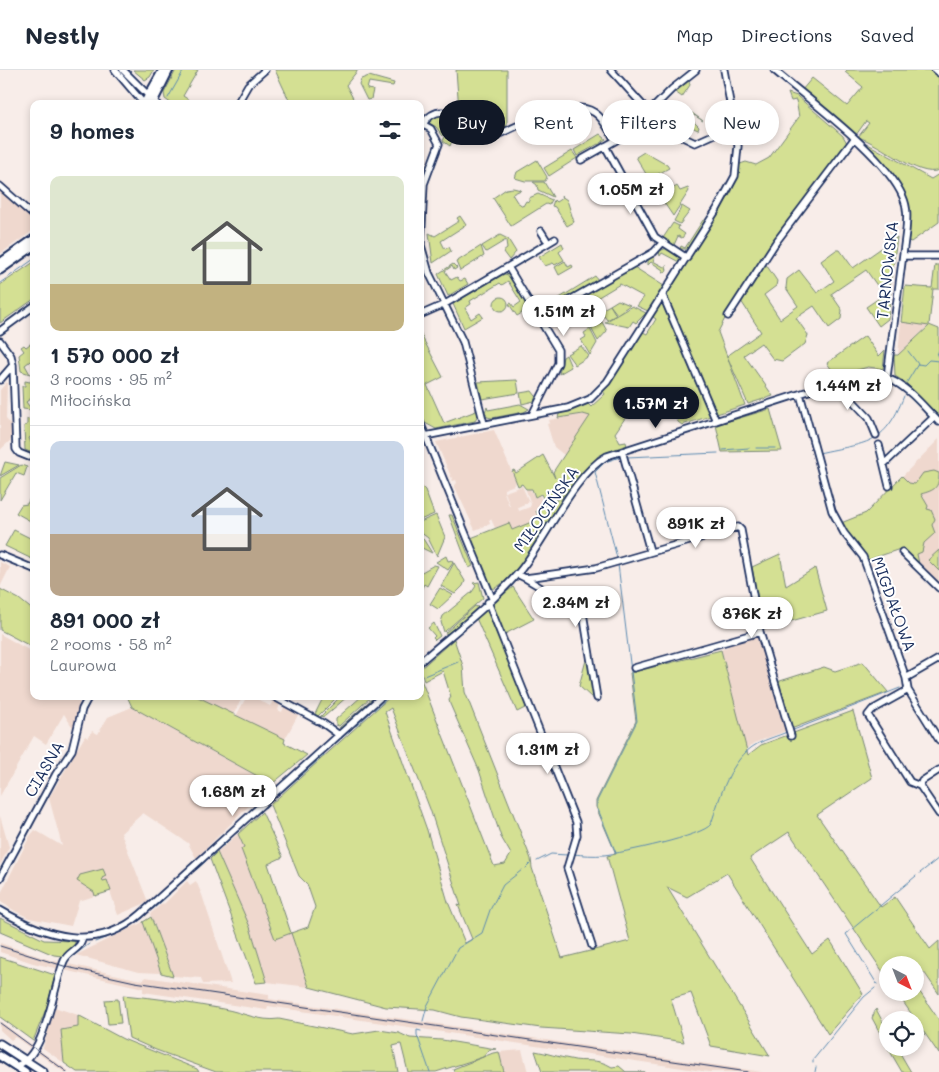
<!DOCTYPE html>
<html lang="en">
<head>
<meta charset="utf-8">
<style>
	:root { --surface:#fff; --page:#f2f2f3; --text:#1f2937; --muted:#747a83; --line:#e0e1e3; --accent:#111827 }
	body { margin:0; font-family:Mali,sans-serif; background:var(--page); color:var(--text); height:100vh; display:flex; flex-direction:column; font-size:19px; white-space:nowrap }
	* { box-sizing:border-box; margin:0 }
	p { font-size:16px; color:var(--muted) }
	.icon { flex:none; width:28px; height:28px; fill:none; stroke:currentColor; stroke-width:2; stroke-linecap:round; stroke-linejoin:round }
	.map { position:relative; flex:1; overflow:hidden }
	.drawer { position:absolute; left:30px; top:30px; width:394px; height:600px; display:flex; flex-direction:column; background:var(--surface); border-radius:10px; box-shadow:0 2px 8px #0003 }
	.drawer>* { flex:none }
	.guide { position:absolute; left:439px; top:30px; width:425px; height:45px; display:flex; gap:10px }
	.needle { width:32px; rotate:138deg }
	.buttons { position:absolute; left:879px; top:886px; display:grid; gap:10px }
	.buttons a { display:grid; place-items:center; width:45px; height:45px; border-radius:50%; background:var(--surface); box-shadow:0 2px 8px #0003; font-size:25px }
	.price { position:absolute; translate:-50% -42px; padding:0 11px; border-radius:18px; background:#fff; color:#222; font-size:16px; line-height:32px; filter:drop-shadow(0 1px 2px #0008) }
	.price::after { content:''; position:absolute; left:50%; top:30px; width:15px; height:11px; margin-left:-8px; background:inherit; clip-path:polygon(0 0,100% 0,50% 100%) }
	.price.active { background:var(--accent); color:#fff }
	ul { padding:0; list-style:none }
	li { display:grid; align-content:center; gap:10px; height:265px; padding:0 20px }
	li+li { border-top:1px solid var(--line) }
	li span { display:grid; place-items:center; height:155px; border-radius:10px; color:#555 }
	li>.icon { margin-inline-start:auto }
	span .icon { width:90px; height:90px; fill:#fffc; stroke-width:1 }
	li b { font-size:21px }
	h2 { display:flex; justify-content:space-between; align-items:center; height:60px; padding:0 20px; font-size:21px }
	.chip { padding:0 18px; border-radius:22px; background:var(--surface); box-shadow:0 2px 8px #0003; font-size:18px; line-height:45px }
	.chip.active { background:var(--accent); color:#fff }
	header { display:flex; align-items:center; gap:30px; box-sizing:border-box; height:70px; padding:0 25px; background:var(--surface); border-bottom:1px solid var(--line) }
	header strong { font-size:24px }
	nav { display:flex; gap:28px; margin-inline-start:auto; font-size:18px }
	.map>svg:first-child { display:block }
	.built { fill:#efd8ce }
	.green { fill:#d4e093; stroke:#788878; fill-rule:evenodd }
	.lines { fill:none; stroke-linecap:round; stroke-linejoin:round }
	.stream { stroke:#5c8ab1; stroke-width:1 }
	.minor-casing { stroke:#1b2f5e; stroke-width:9 }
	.major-casing { stroke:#1b2f5e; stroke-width:11 }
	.minor { stroke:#fff; stroke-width:5.5 }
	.major { stroke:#fff; stroke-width:7 }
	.rail { stroke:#1b2f5e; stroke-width:1 }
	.labels { text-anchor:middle; stroke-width:4; stroke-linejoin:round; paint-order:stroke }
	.street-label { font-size:16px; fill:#1b2f5e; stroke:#fff }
</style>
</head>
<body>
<header>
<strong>Nestly</strong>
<nav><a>Map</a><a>Directions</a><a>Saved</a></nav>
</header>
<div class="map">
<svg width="939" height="1002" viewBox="0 0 939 1002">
	<rect width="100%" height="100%" fill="#f8ede9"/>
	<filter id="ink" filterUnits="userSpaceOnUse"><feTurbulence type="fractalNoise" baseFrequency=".02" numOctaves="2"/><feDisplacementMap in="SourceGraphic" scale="10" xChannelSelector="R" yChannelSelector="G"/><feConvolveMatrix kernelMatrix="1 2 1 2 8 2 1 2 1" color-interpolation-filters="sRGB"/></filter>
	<g filter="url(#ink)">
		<path class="built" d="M0 119 34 150V160L0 184Z
			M901 252 929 255 898 285Z
			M7 312 6 349 12 356V369L0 380V320Z
			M584 344 591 346 564 385 554 377 547 354 550 353 549 350Z
			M494 360 516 412 514 415 504 419V422L509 436H510L505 422 522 416 529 432 518 437 519 441 530 437 531 434 526 420 530 419 535 427 540 426 544 437 537 441 538 446 535 451 512 460 509 453 495 458 491 449 489 450 490 454 475 460 454 415 457 413 456 410 453 411 436 372Z
			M939 369V514L886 461 841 453 866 443Z
			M0 492 10 497 0 517Z
			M763 559 791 659 754 673 746 679 721 580Z
			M0 564 34 583V626H83L79 633 75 661 64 644 46 674 34 666 0 726Z
			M196 626H243L233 645Z
			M247 626H252L270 636 273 631 280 634 278 640 282 642 284 637 298 645 285 669 236 646Z
			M132 637 271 714 196 788 188 773 143 743 121 763 148 832 118 845 110 821 79 831 71 856 29 848 15 841 1 832 0 825 30 766 35 760 62 776 49 728 85 666 88 668 92 661 98 664 108 647Z
			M0 746 9 777 0 795Z
			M238 764 244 777 241 779 275 869 291 863 309 917 267 912 250 857 217 782Z
			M187 811 190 815 196 811 202 825 231 913 203 914 201 908 173 906 150 844 163 833 164 834Z
			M143 852 161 903 138 902 76 885Z
			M0 873 50 890 136 909 144 910 145 907 269 925V929L762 1002H709L268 936 267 940 143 922V918L33 893 0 882Z
			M54 937 78 945 79 957 61 960 64 993 43 978Z
			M0 951 26 971 70 1002H64L15 967 11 970 0 960Z
			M522 980 528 1002H504L499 982Z"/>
		<path class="green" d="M133 0H154L150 7 145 10Z
			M176 0H198L183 26 195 34H172L165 29 164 23Z
			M275 0H358L346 15 356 34H288L289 30Z
			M456 0H507V56L499 61 459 40Z
			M847 0H933L939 4V100C919 109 880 73 858 67L869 53 866 51 856 65 802 20 812 8 847 36 863 17 845 2Z
			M369 6 394 13 393 16 369 12 367 19 373 20 371 29 367 30 359 14 361 9Z
			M689 11 690 15 682 27 675 22Z
			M788 23 797 26 843 66 847 73 767 181 736 227 718 262 745 335 682 355 678 352 668 329 646 337 640 326 615 363 620 373 626 372 627 376 598 386 567 423 545 437 546 434 541 424 535 427 532 419H526L522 414 518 416 512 401 514 400 516 403 543 385 555 408 553 402 590 346 583 344 558 348 559 344 588 334 591 337 605 324 603 321 643 262 647 264 656 249 653 247 662 232 664 234 665 228 732 121 740 94 746 92 756 95 769 88 799 47 796 30 791 31Z
			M692 43 703 51 694 45 691 49 699 57 698 60 685 54Z
			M435 44 446 45 444 50 447 52 449 46 452 48 443 66 436 57 428 52Z
			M568 47 567 52 525 64 522 62 533 57Z
			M451 53 458 57 450 76 443 71Z
			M600 64 606 69 600 73 601 76 598 74 577 86 574 80Z
			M866 73 931 109 939 104V152L911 172 908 171C915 123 893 107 864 74Z
			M572 81 577 88 549 106 544 98Z
			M644 82 667 95 669 98 649 109 636 87Z
			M537 90 547 107 545 111H525L515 108 517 102Z
			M533 112H544L553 127 538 120 537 115Z
			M677 116 680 121 688 118 689 121 673 146 660 127Z
			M513 118 521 120 512 124 517 132 523 136 526 131 529 132V128L538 124 552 130 549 135 546 134 511 156 493 128 506 119Z
			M561 126 567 130 574 152 567 156 555 137 552 136 554 130 556 132 562 128Z
			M682 136 690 141 680 154 674 151Z
			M460 146 466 155 441 171 445 179 449 177 451 181 433 193 429 163 435 166 459 151 457 148Z
			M703 150 705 151 687 179H680L681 176 685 178Z
			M673 153 679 156 678 159 685 164 682 168 678 166 674 175 663 168Z
			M500 165 508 169 516 182 509 190 503 182 507 179 506 170 486 182 482 176Z
			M897 167 891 213 881 221 866 200 831 224 842 240 841 249 829 258 814 236 796 248 808 265 805 274 782 291 773 289 761 273 744 285 773 326 748 334 727 286 761 262 741 231 765 193 777 211 776 216 764 225 780 249 798 236 786 218 787 209 799 200 817 223 834 211 821 191 836 180H840L853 198Z
			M562 173 564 178 559 182 564 190 555 195 553 193 545 196 539 187Z
			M481 176 484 186 460 201 456 192Z
			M667 178 679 186V192L662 183 660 186 659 181Z
			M652 186 655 188 653 191 664 197 666 195 667 201 662 203 663 200 651 192 648 195V189Z
			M565 191 568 197 572 195 573 197 559 205 555 197Z
			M34 192V229L0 253V215Z
			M453 194 457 198 454 200 452 196 445 201 451 210 457 207 460 211 465 209 468 214 448 226 438 204Z
			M935 195H939V219H933L929 255 939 259V346L906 313 895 306 894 285H898L929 256 901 252 905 216 932 218Z
			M634 197 664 216 648 241 637 236 644 227 620 214 582 237 580 232 582 227Z
			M504 204 509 205 526 231 522 243 517 246 509 234 511 233 514 237 521 232 508 211 502 215 500 213 470 231 471 234 465 238 471 249 480 243 483 247 464 258 453 234Z
			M595 206 598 210 549 240H544L545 237Z
			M891 220 888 249 879 256 866 237Z
			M494 234a7 7 0 1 1 14 0a7 7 0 1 1-14 0Z
			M618 230 630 235 617 244 610 235Z
			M610 235 616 245 607 250 604 246 600 248 597 242Z
			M632 236 646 243 636 253 633 251 629 257 605 252Z
			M602 252 607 261 598 271 591 258Z
			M590 259 597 273 590 285 581 270 586 267 584 263Z
			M420 263 443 307 427 315 444 353 476 341V338L479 341 475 351 436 359 425 353 420 341Z
			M865 266 879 286 885 280 883 299 868 297 836 306 827 293Z
			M34 271V288L25 295 30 304 21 301 19 285 24 281 21 277 24 275 26 277Z
			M581 276 589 286 575 295 567 284Z
			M566 285 571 297 559 304 563 287Z
			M34 309V326L26 332 32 340 23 339 22 316H25V311L30 312Z
			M517 310 519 323 482 329 478 312Z
			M532 321 536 326 534 331 522 334 520 323Z
			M520 334 529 339 524 342 492 348 487 347 485 342 487 337 488 340Z
			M770 339 782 381 722 382 716 355Z
			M27 349 34 350V365L29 368 34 379 30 382 25 380 24 356 27 355Z
			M5 392 19 395 0 406Z
			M21 395 27 397 24 406 16 403 0 430V408Z
			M934 401 939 403C939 418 935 420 921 424L928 436 927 439 931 440 935 449 932 455 935 463 924 473 922 482 917 484 919 494 903 478 868 490 841 453 866 443 902 406 909 413 915 414 923 403Z
			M420 415 425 420 434 444 420 450Z
			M34 420V429L30 436 34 453 16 443 21 435 27 434Z
			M566 425C551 449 518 509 493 519L491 517 471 468 509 453 512 460 534 451 538 446 536 441Z
			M436 445 445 467 437 486 428 468 420 462V452Z
			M449 445H452L473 496 469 498Z
			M14 460 34 470V490L5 476Z
			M420 464 432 483 420 477Z
			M939 480V501L928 490Z
			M780 484 786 516 815 498 827 541 763 559 752 497Z
			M446 486 448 491 452 490 453 493 448 500 436 492Z
			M454 493 465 511 463 516 455 524 441 516Z
			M434 495 438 496 427 516 424 514 420 522V503Z
			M479 512 483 528 444 562 441 552 443 546 472 522 476 516 473 513Z
			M513 517 534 549 503 565 492 533Z
			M440 518 453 525 438 539 430 534Z
			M0 519 19 529 34 541V578L0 560Z
			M475 536 478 537 448 564 445 563Z
			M486 539 529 636 517 642 476 548Z
			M434 553 440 566 435 570 433 568 435 566 428 558Z
			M454 569 463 596 465 622 531 789 532 798 562 888 630 871 607 786 616 784 596 737V731L636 651 630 603 721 580 748 685 761 675 853 641 872 708 817 745 881 837 895 827 930 879 939 871V924L924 902 915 908V895H888L887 908 789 762 750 788 812 884 830 870 863 924 828 964 727 803 687 827 667 817 770 986 711 976 691 923 671 929 684 972 631 964 541 958 461 947 435 940 386 937 309 917 291 863 275 869 241 779 244 777 238 764 262 742 283 787 268 794 291 863 308 857 315 837 307 814 299 806 270 735 391 626H420V607L494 796 505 794 511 784 501 767 479 700 450 634 449 630 451 627 443 601 424 611 420 599ZM391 638 430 739 461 836 458 835 472 869 465 873 448 832 427 760 385 642Z
			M591 587 595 628H592L579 616 586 590Z
			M863 592 888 622 791 659 777 612 824 597 835 601Z
			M127 626H196L285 669 284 673 307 685 272 714 132 637Z
			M324 626H338L318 646 315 644Z
			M341 626H348L325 646 320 647Z
			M362 626H372L339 656 336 655V649Z
			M375 626H378L344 657 339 658Z
			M217 782 250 857 267 912 256 913 210 789Z
			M103 799 106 806 102 808 103 811 107 810 111 821 95 826 94 822 77 811 80 805Z
			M151 847 173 906 161 903 143 852Z
			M0 848 44 870 75 871V875L62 886 54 885 0 862Z
			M0 887 55 905 48 934 33 971 0 947Z
			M915 915 939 950V984L897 923 915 922Z
			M123 925C157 928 190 933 223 939 242 942 260 952 279 949L353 964 379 960 399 963 410 968 442 970 496 979 489 980 483 987 436 1002H408L401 974 393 976 398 1002H216L156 980 129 968Z
			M118 929 121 953 108 954 105 930Z
			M876 939 887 960V976L872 948Z
			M78 945 123 969 197 999 199 1002H77L64 993 61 960 78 957Z
			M888 978H897L911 1002H902Z
			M535 981C547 983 558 987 570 989 584 993 596 987 612 997L619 996 626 1002H645H542Z
			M499 982 504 1002H454L453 999 493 983Z"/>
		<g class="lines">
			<path class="stream" d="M168 28 184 0
				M0 213 34 189
				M939 280 937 285 939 289
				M908 281 918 294
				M907 312 918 294 924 295 929 290 939 291
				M756 378H775
				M723 380 749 378
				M819 383C866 372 884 377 904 326
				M627 387 718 383
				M617 488 595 402 605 392 620 387
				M424 606 458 592
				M374 640 385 630
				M356 656 370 643
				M791 661 900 618
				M327 681 352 659
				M281 723 324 685
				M275 728 277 726
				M265 738 272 731
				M250 750 260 742
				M237 763 245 755
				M223 776 231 768
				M616 783 597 737V731L637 651 618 494
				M573 784C583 785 594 786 604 785 621 783 704 766 711 754 720 727 730 689 757 674 766 669 778 666 787 662
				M209 788 215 783
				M537 791 551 784 567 785
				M526 798 530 794
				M196 800 206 791
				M920 803 939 788
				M188 807 192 803
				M175 818 186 809
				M153 839 170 824
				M148 843 149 842
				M95 872 126 859 143 848
				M72 887 89 874
				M877 914 846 864 916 806
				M423 951 427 936 458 878 482 863 490 840 503 815 522 800
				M421 961 417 960V965L430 1002
				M813 993V990L864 927 875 918
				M815 1002 816 997"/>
			<defs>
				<path id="minor" d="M115 0 144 34
					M123 0 157 34
					M611 0 649 42 650 51
					M774 0C810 31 885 85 903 127 908 138 907 149 906 161L887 307
					M935 0 939 3
					M237 34 248 15 265 0
					M649 42 672 19 696 0
					M420 53 431 59 439 74 424 114 421 175 429 203 463 272 484 354
					M423 54C443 24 469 59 495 66L530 50 580 38C600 39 605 55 615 70
					M605 76 655 167 687 188
					M581 90 650 51 695 73 735 55
					M0 116 34 146
					M541 161 546 169
					M903 186H939
					M508 197 558 280V293L532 345
					M663 226 716 351
					M420 245 445 234 555 169
					M728 246 776 172 854 69
					M540 247 654 182 663 172
					M0 261 34 236
					M0 271 11 286 13 295 16 379 19 383 29 387
					M0 310 13 295
					M835 312 869 348 876 365
					M800 324 832 441 844 463 863 487 906 608 908 620 939 670
					M420 352 492 528
					M425 366 568 338 590 329 607 312 717 139 735 106 738 76 724 0
					M879 375 889 416
					M622 381 650 481
					M884 394 934 347
					M902 482 939 518
					M0 485 34 499
					M517 504 525 508 533 507 596 498 738 457 741 460 760 562 791 666
					M525 508 583 543 597 628
					M488 532 576 752 577 765 567 798 592 876
					M420 592C453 563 491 535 519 502 546 470 573 405 607 386L852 307C894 297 912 325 939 352
					M634 598 760 562
					M906 608 939 589
					M908 620 872 640 868 645 910 712 920 716
					M273 626 324 654 339 665
					M939 700 922 711 920 716 939 744
					M0 808 56 704 72 680 82 639 89 626
					M0 840C46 867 96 883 141 844L382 626
					M15 996C46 989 53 916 64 891 68 881 82 879 82 868"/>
				<path id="major" d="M144 34 163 0
					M152 34 169 0
					M0 193 34 169
					M0 200 34 176
					M0 974 43 1002
					M0 986 25 1002"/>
			</defs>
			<use href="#minor" class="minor-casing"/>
			<use href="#major" class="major-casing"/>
			<use href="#minor" class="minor"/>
			<use href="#major" class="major"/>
			<path class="rail" d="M0 876 67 897 135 912 748 1002
				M0 953 67 1002"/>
		</g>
	</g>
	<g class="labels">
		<g class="street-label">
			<text transform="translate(887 200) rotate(-84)" y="6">TARNOWSKA</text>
			<text transform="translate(546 439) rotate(-55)" y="6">MIŁOCIŃSKA</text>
			<text transform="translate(894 534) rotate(70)" y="6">MIGDAŁOWA</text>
			<text transform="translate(44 699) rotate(-60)" y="6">CIASNA</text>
		</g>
	</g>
</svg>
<div class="buttons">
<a><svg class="needle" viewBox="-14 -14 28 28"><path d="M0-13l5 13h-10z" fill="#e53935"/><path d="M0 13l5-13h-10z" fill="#747a83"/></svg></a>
<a><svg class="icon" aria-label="locate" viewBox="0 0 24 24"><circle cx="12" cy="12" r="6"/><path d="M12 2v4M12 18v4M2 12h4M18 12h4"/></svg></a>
</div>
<b class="price" style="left:631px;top:145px">1.05M zł</b>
<b class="price" style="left:564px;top:267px">1.51M zł</b>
<b class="price" style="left:848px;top:341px">1.44M zł</b>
<b class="price active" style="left:656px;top:359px">1.57M zł</b>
<b class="price" style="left:696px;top:479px">891K zł</b>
<b class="price" style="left:576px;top:558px">2.34M zł</b>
<b class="price" style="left:752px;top:569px">876K zł</b>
<b class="price" style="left:548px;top:705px">1.31M zł</b>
<b class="price" style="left:233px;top:747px">1.68M zł</b>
<div class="guide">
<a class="chip active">Buy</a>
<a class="chip">Rent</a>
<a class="chip">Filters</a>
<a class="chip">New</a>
</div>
<section class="drawer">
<h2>9 homes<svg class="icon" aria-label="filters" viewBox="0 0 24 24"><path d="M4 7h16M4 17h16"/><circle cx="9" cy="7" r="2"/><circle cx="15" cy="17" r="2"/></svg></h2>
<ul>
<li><span style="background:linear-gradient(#dfe7d0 70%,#c2b280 0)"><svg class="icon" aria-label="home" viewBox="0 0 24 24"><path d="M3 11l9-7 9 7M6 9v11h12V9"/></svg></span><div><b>1 570 000 zł</b><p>3 rooms · 95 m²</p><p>Miłocińska</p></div></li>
<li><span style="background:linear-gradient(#c9d6e8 60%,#b9a48a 0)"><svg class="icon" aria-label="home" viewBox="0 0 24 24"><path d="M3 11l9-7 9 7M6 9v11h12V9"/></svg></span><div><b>891 000 zł</b><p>2 rooms · 58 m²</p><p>Laurowa</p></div></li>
</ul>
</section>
</div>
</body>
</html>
